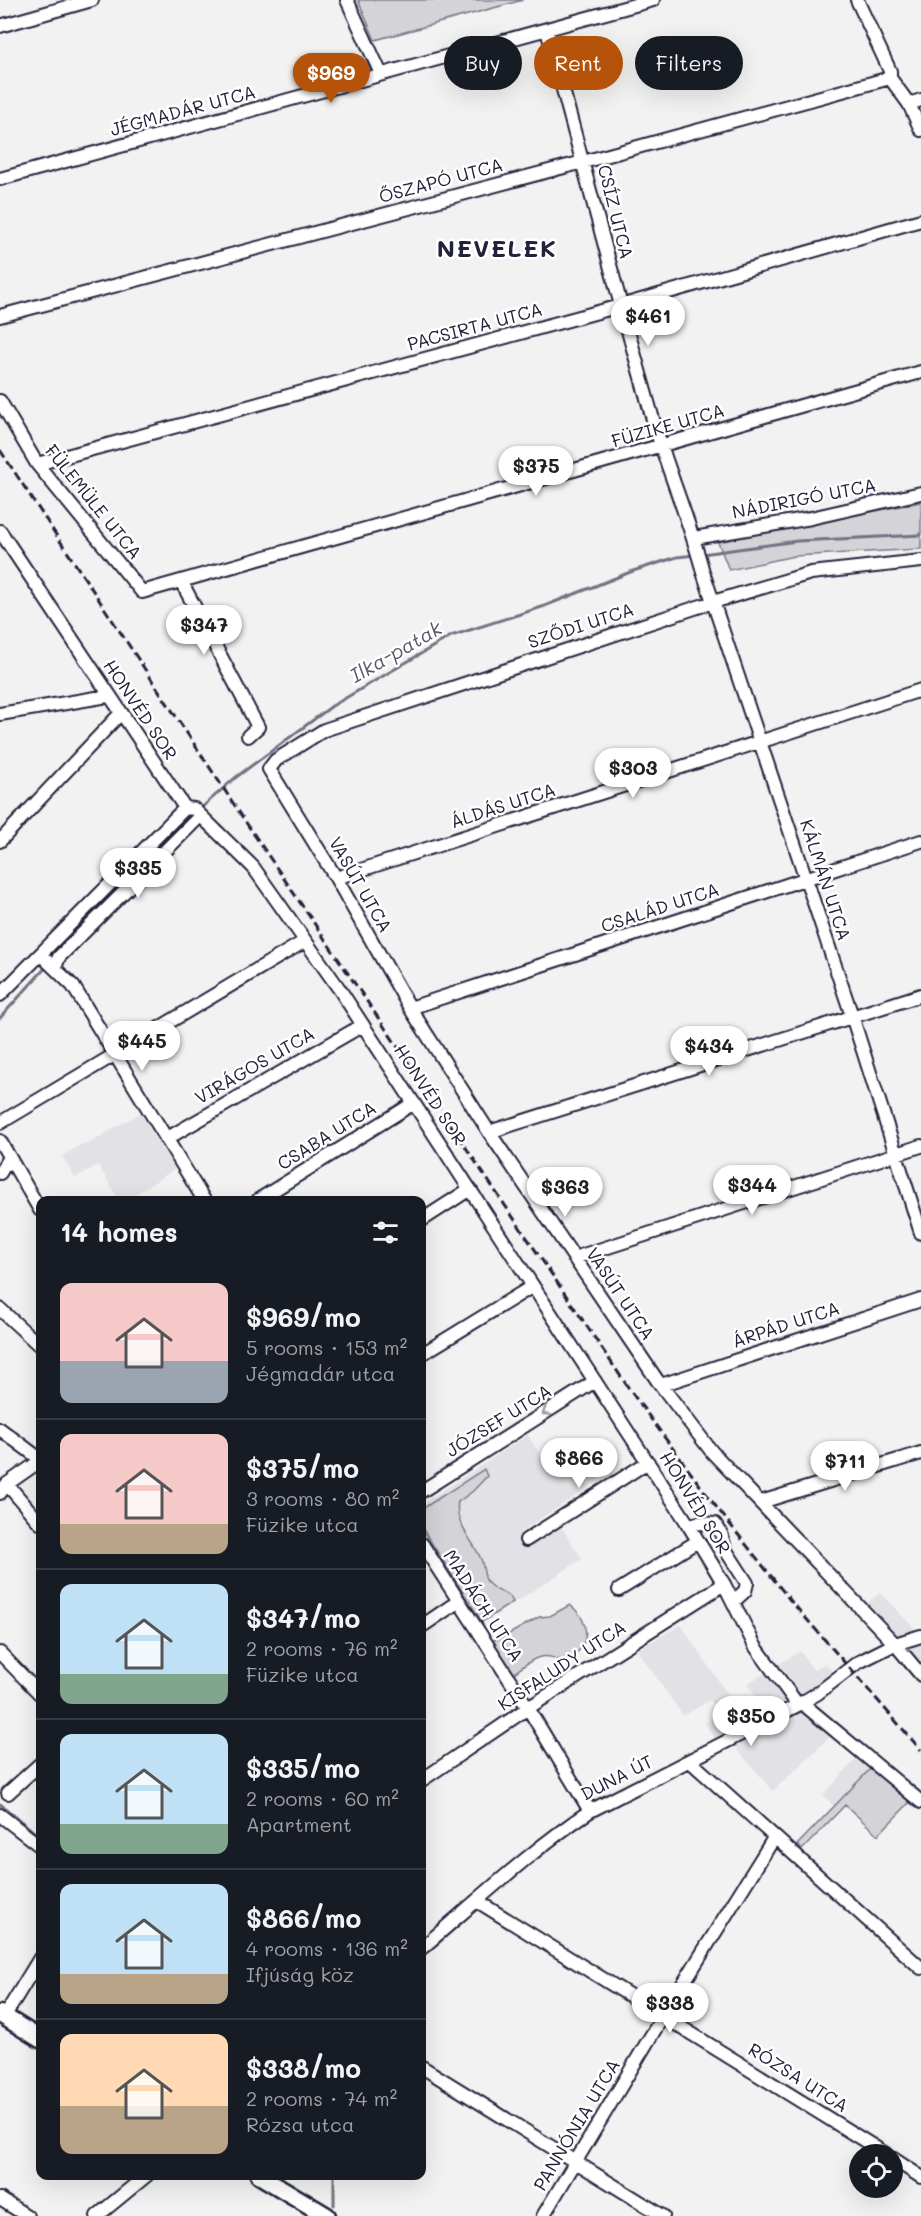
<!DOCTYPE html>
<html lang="en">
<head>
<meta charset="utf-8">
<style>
	:root { --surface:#171b24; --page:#20242c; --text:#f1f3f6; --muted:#9ea1a6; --line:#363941; --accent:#b45309 }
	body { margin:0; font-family:Mali,sans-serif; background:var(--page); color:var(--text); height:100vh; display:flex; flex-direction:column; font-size:22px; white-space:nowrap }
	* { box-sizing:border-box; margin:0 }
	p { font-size:20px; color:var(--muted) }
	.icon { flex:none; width:33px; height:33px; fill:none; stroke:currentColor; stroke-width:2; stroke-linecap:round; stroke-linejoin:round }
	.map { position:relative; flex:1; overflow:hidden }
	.sheet { position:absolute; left:36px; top:1196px; width:390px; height:984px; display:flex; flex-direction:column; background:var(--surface); border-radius:12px; box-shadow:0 6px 24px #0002 }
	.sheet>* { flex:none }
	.hud { position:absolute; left:444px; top:36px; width:387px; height:54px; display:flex; gap:12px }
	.fabs { position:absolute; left:849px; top:2144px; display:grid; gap:12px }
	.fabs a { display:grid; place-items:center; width:54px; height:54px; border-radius:50%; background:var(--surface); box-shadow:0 6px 24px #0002; font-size:30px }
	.price { position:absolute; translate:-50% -51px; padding:0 14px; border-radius:21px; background:#fff; color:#222; font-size:20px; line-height:39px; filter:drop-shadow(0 2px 3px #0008) }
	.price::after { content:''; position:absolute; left:50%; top:36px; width:18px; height:14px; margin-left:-9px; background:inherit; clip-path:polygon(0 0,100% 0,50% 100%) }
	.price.selected { background:var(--accent); color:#fff }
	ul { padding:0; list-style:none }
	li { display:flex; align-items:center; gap:18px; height:150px; padding:0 24px }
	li+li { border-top:2px solid var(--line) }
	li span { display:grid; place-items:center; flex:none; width:168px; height:120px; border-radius:12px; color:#555 }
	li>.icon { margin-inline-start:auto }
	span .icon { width:72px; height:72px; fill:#fffc; stroke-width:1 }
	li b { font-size:26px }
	h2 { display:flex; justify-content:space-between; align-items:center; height:72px; padding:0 24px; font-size:26px }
	.chip { padding:0 21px; border-radius:27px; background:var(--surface); box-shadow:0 6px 24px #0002; font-size:21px; line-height:54px }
	.chip.selected { background:var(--accent); color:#fff }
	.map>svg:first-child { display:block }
	.built { fill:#e2e2e6 }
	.green { fill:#d3d3d8; stroke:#7a7a8a; stroke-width:1.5 }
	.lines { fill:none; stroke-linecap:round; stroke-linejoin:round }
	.stream { stroke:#727282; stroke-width:3 }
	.minor-casing { stroke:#22223b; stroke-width:16 }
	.major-casing { stroke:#22223b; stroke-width:21 }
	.minor { stroke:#fff; stroke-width:12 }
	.major { stroke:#fff; stroke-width:16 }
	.rail { stroke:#22223b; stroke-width:3; stroke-dasharray:9 4.5; stroke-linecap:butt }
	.oneway { stroke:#9c9ca7 }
	.labels { text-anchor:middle; stroke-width:5; stroke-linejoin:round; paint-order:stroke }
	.street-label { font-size:18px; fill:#22223b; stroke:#fff }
	.water-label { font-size:20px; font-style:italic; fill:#58586b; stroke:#fff }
	.district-label { font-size:24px; font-weight:bold; letter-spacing:1.5px; fill:#22223b; stroke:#fff }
</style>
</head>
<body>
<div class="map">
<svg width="921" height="2216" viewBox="0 0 921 2216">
	<rect width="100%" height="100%" fill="#f2f2f3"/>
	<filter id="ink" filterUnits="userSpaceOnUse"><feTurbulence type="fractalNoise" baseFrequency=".0167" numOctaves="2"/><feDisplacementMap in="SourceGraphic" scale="12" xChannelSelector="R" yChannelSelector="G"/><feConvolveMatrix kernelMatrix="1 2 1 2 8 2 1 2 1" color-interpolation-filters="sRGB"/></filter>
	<g filter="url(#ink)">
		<path class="built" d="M140 1113 175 1169 134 1195 136 1200H119L98 1165 75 1178 62 1156 84 1143 86 1145Z
			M528 1435 551 1472 582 1453 599 1481 520 1532 530 1546 561 1526 582 1559 480 1625 422 1534V1504Z
			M880 1593 921 1635V1671L863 1607Z
			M681 1625 747 1723 715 1739 705 1723 719 1714 710 1700 683 1716 637 1650Z
			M800 1651 813 1670 826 1663 839 1682 803 1707 833 1734 773 1791 725 1735 768 1714 747 1684Z
			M858 1757 871 1768 834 1806 823 1795Z"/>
		<path class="green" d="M358 0H523L375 40Z
			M921 502V549L794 556 729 570 718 542Z
			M484 1469 487 1476 473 1491 458 1502C454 1523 472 1539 480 1557 484 1564 483 1573 486 1580 490 1588 501 1592 509 1595L513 1602 482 1622 422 1528V1509Z
			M570 1605C594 1623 590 1653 561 1661 540 1650 530 1661 513 1674L492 1643 494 1640 504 1637 539 1617 550 1616Z
			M871 1768 911 1801 878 1835 845 1805 802 1850 797 1845Z"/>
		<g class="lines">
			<path class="stream" d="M702 554 797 541 921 535
				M200 809 235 778 332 706 451 636 542 607 633 571 677 557 695 555
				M0 1018 47 966
				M0 1804 40 1837
				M334 2205V2175"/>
			<defs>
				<path id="minor" d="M347 0 381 74
					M857 0 890 71V78L909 104 921 130
					M0 26 92 0
					M547 30C582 159 615 288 652 416 667 469 689 519 703 572L852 1016 921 1233
					M909 104 921 100
					M0 179 653 0
					M0 316 583 162 890 78
					M0 401 37 464 142 592 921 372
					M37 464 620 306 921 220
					M0 531 185 808 194 809 253 867 340 990 686 1521 724 1584 755 1646 798 1705
					M694 538 811 518 921 493
					M921 561 811 573 713 602 324 730 276 760 269 769 336 878 410 1008 489 1132 657 1380 712 1452 895 1644 921 1675
					M181 581 258 727 248 736
					M0 714 108 696
					M0 841 120 714
					M336 878 921 690
					M41 955 73 986 204 1200
					M55 968 59 957 200 816
					M0 995 185 808
					M410 1008 921 841
					M0 1123 305 941
					M489 1132 921 995
					M166 1139 363 1025
					M0 1141 40 1210
					M0 1173 9 1157
					M258 1200 414 1103
					M422 1220 470 1189
					M574 1258 921 1146
					M0 1309 40 1346
					M422 1354 533 1286
					M661 1385 921 1300
					M0 1429 40 1459
					M7 1484 40 1523
					M422 1491 595 1381
					M0 1493 7 1484 40 1461
					M761 1502 921 1453
					M688 1525 699 1523 715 1524 721 1533 725 1549 747 1583 745 1591 733 1602
					M526 1540 648 1462
					M422 1544 528 1708 590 1811
					M619 1590 698 1541
					M422 1626 459 1601
					M0 1653 40 1694
					M802 1703 921 1802
					M690 1761 921 1968
					M422 1780 528 1708 724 1584
					M8 1793 40 1764
					M0 1815 40 1846
					M477 1901 886 2154
					M422 1948C477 1901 530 1851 590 1811L798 1705 818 1693 857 1663 895 1644 921 1636
					M4 2017 40 1958
					M422 2067 663 2216
					M892 2158 921 2177
					M0 2199 27 2216
					M97 2216 147 2175
					M543 2216 663 2016 774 1838"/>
				<path id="major" d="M0 2014 40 2039
					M259 2175 327 2216"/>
			</defs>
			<use href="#minor" class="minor-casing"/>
			<use href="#major" class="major-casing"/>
			<use href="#minor" class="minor"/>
			<use href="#major" class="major"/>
			<path class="rail" d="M0 450 249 827 632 1393 710 1499 790 1600 921 1750"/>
		</g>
		<defs><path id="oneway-chevron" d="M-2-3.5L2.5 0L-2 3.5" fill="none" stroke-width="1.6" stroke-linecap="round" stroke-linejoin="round" transform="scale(1.5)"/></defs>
		<use class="oneway" href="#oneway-chevron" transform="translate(546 1412) rotate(148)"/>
	</g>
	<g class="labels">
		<g class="street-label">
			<text transform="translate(183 111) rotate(-15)" y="6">JÉGMADÁR UTCA</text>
			<text transform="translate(441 181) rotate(-15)" y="6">ŐSZAPÓ UTCA</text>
			<text transform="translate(615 212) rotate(76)" y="6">CSÍZ UTCA</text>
			<text transform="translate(475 327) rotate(-15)" y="6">PACSIRTA UTCA</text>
			<text transform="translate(668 426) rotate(-16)" y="6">FÜZIKE UTCA</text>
			<text transform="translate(804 499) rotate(-11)" y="6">NÁDIRIGÓ UTCA</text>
			<text transform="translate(93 502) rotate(51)" y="6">FÜLEMÜLE UTCA</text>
			<text transform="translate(581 626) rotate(-18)" y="6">SZŐDI UTCA</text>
			<text transform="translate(140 710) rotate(56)" y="6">HONVÉD SOR</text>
			<text transform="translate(503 806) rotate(-18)" y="6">ÁLDÁS UTCA</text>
			<text transform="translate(825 880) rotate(72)" y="6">KÁLMÁN UTCA</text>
			<text transform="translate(360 885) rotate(60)" y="6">VASÚT UTCA</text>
			<text transform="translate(660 908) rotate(-18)" y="6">CSALÁD UTCA</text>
			<text transform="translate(255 1066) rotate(-30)" y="6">VIRÁGOS UTCA</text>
			<text transform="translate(430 1095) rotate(57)" y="6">HONVÉD SOR</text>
			<text transform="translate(327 1136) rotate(-32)" y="6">CSABA UTCA</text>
			<text transform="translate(620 1294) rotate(56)" y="6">VASÚT UTCA</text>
			<text transform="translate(786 1325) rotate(-18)" y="6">ÁRPÁD UTCA</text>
			<text transform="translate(499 1421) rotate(-32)" y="6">JÓZSEF UTCA</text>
			<text transform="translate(695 1503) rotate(58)" y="6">HONVÉD SOR</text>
			<text transform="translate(483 1606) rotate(57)" y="6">MADÁCH UTCA</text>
			<text transform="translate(562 1666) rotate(-33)" y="6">KISFALUDY UTCA</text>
			<text transform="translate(617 1778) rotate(-27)" y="6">DUNA ÚT</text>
			<text transform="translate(798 2078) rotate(32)" y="6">RÓZSA UTCA</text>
			<text transform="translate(577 2125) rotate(-59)" y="6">PANNÓNIA UTCA</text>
		</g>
		<g class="water-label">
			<text transform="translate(396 652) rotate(-30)" y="7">Ilka-patak</text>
		</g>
		<g class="district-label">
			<text x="497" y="257">NEVELEK</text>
		</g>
	</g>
</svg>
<div class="fabs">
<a><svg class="icon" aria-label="locate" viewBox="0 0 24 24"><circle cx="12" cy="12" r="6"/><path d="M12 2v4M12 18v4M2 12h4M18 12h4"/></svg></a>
</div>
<b class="price selected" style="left:331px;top:104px">$969</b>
<b class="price" style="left:648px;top:347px">$461</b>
<b class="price" style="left:536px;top:497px">$375</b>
<b class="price" style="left:204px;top:656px">$347</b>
<b class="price" style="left:633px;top:799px">$303</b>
<b class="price" style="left:138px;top:899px">$335</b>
<b class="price" style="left:142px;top:1072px">$445</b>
<b class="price" style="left:709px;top:1077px">$434</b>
<b class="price" style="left:752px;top:1216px">$344</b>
<b class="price" style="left:565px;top:1218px">$363</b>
<b class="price" style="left:579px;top:1489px">$866</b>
<b class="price" style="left:845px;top:1492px">$711</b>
<b class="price" style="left:751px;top:1747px">$350</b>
<b class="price" style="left:670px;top:2034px">$338</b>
<div class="hud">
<a class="chip">Buy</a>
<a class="chip selected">Rent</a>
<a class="chip">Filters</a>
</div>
<section class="sheet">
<h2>14 homes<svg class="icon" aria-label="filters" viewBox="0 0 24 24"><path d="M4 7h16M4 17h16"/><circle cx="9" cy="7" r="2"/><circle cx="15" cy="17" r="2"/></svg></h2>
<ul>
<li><span style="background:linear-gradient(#f6c9c9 65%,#9aa5b1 0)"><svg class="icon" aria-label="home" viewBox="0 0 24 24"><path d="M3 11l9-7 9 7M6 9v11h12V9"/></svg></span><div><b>$969/mo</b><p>5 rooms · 153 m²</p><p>Jégmadár utca</p></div></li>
<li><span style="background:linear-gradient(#f6c9c9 75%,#b9a48a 0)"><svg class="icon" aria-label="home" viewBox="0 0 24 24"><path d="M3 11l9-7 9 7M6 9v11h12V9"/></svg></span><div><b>$375/mo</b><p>3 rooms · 80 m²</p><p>Füzike utca</p></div></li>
<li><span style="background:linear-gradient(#bfe0f5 75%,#7fa58c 0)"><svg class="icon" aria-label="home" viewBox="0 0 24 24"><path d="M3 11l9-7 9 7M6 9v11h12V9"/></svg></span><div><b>$347/mo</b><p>2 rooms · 76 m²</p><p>Füzike utca</p></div></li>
<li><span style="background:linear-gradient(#bfe0f5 75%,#7fa58c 0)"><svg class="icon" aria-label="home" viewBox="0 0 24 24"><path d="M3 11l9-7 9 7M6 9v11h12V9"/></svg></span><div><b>$335/mo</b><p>2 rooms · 60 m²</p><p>Apartment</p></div></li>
<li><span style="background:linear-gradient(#bfe0f5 75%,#b9a48a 0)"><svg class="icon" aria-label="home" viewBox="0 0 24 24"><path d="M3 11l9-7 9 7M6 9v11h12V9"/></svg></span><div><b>$866/mo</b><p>4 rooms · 136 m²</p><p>Ifjúság köz</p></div></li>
<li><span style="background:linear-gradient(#ffd9b3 60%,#b9a48a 0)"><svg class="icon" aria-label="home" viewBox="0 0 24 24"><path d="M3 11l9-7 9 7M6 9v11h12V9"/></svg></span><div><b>$338/mo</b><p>2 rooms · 74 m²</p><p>Rózsa utca</p></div></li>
</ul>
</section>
</div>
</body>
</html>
